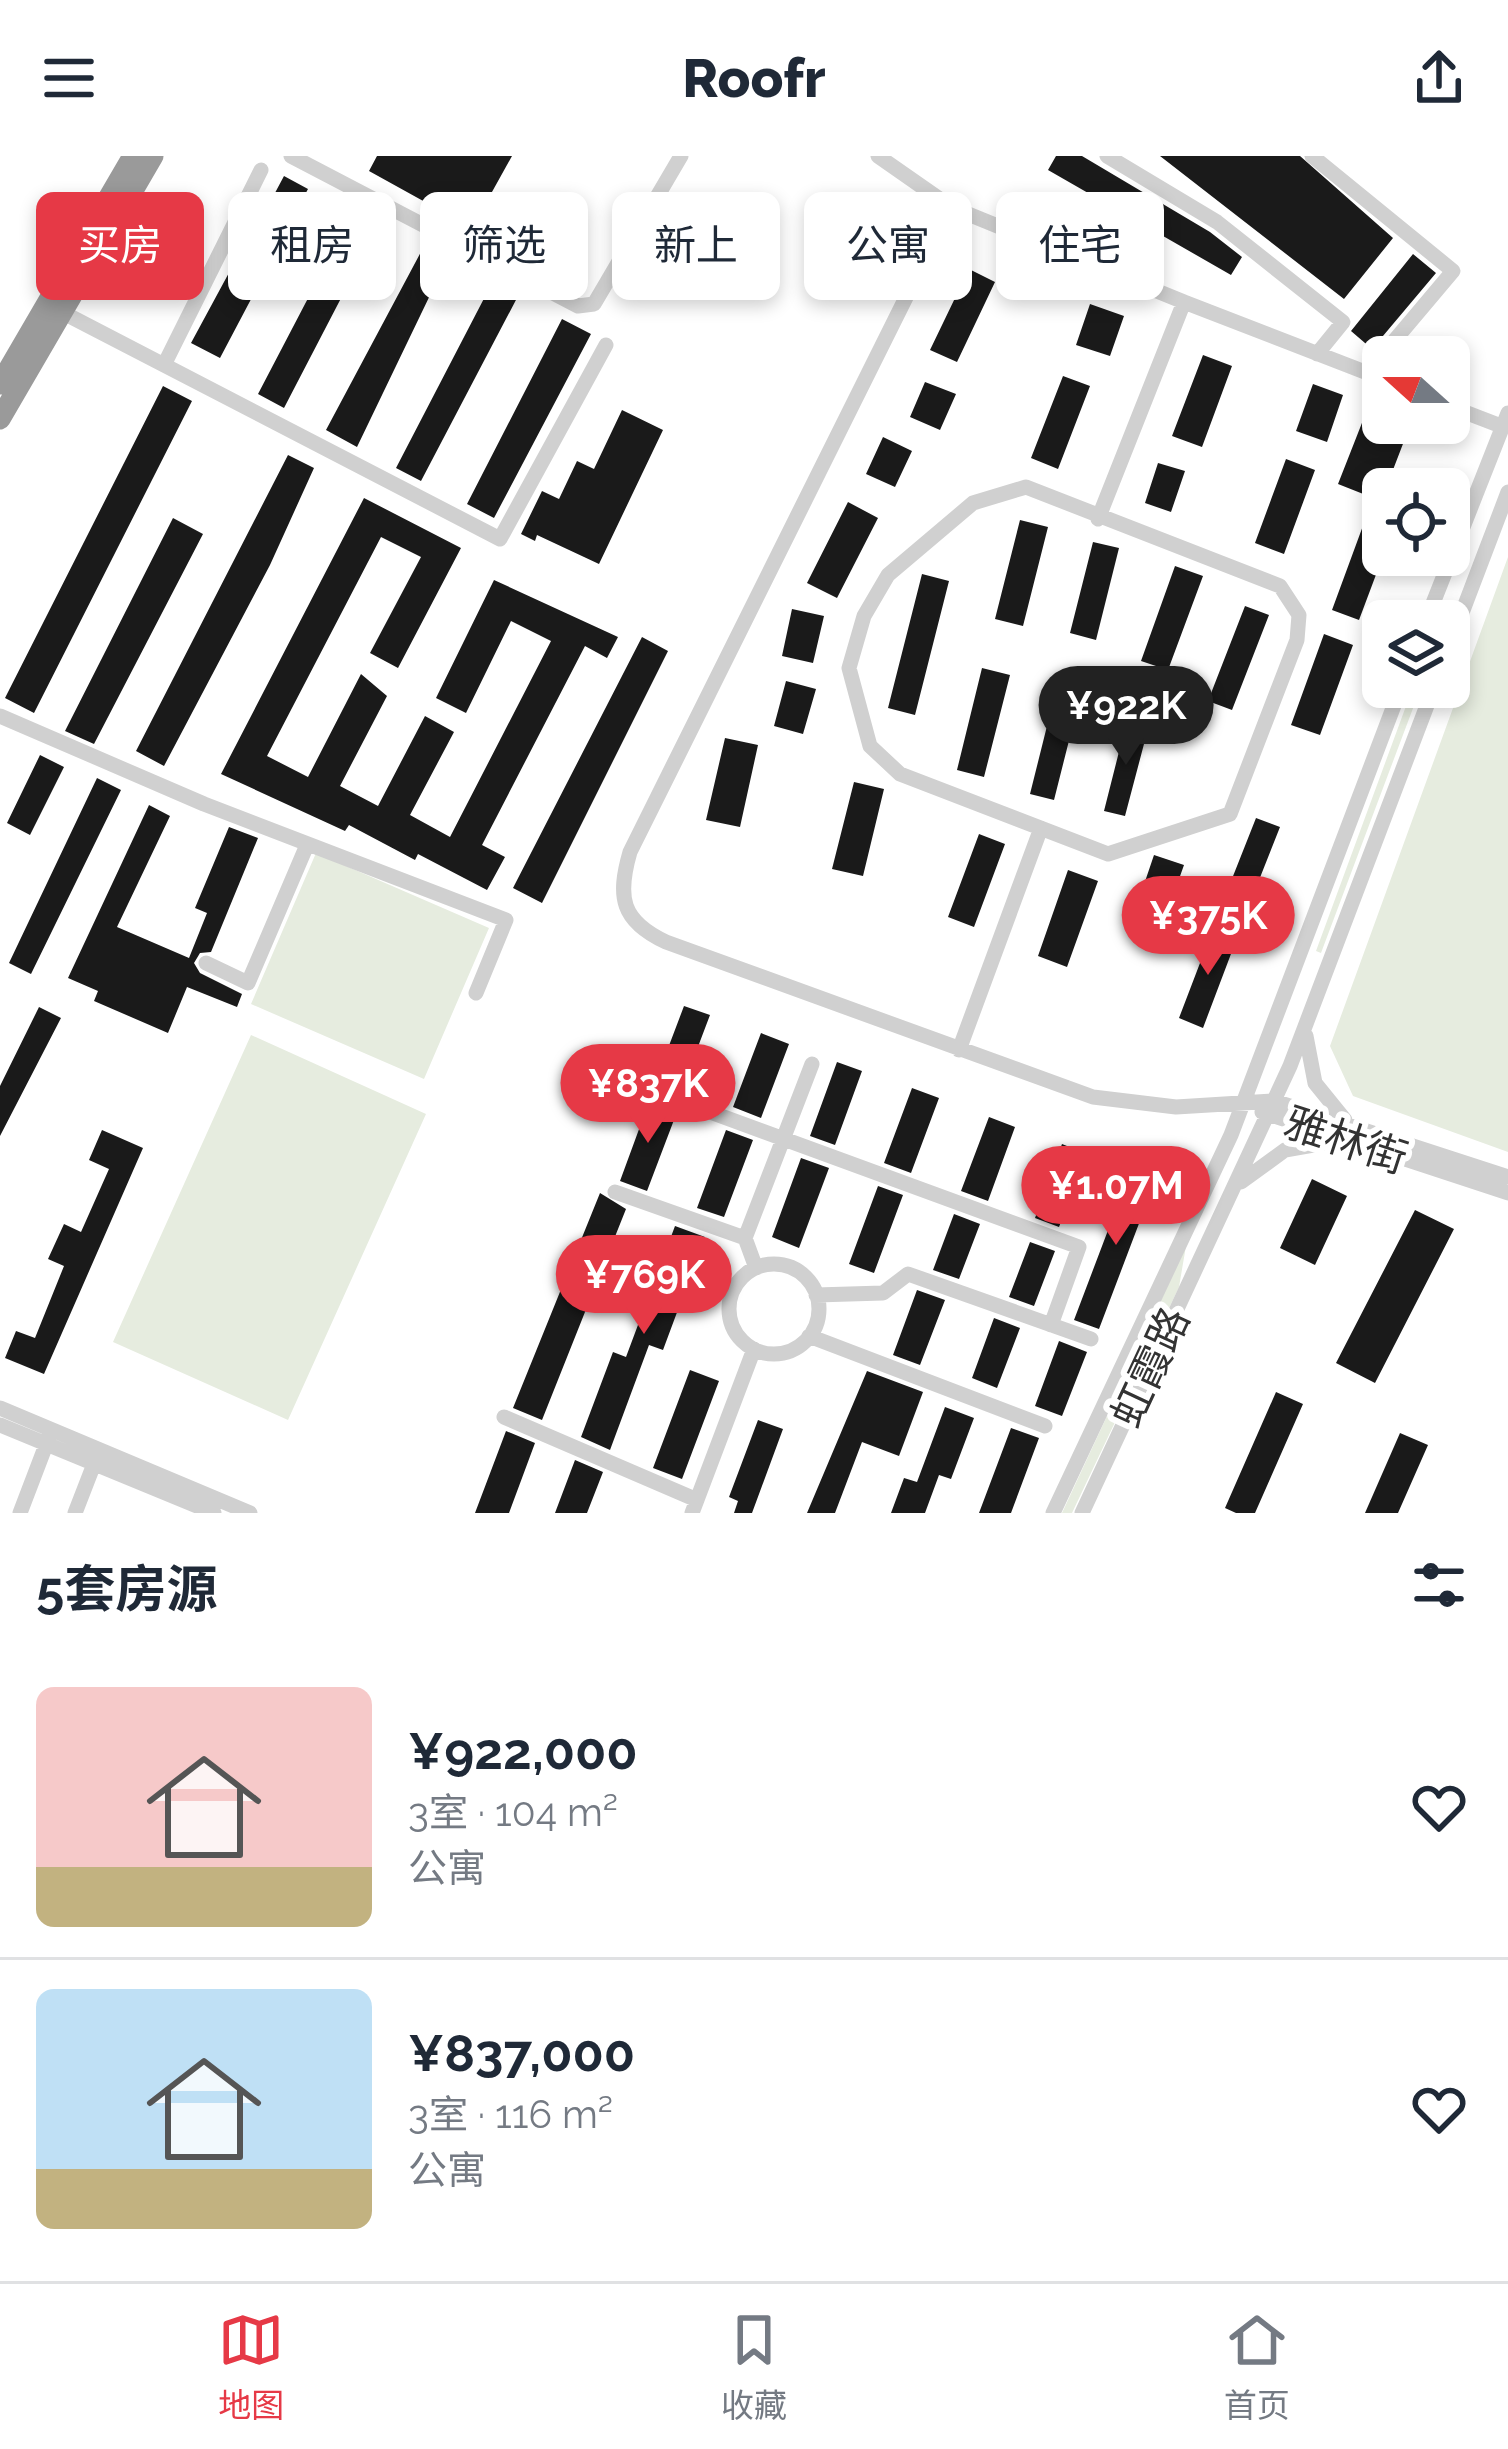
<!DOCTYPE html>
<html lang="zh">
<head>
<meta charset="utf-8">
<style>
	:root { --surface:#fff; --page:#f6f6f7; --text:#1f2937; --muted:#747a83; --line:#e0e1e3; --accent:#e63946 }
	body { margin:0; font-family:Raleway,"Noto Sans SC",sans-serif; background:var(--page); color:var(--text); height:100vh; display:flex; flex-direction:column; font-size:45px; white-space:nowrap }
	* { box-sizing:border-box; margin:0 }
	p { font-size:39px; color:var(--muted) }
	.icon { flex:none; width:66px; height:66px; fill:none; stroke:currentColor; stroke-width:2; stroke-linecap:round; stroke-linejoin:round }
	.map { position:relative; height:1357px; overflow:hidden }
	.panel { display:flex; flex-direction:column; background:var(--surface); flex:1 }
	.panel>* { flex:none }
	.top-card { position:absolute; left:36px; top:36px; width:1437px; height:108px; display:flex; gap:24px }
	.needle { width:78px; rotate:291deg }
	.controls { position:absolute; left:1362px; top:180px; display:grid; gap:24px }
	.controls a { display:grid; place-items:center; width:108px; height:108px; border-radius:18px; background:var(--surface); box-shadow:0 6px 18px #0003; font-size:60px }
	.price { position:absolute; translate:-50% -102px; padding:0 27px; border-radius:42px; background:var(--accent); color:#fff; font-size:39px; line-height:78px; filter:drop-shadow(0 3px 6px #0008) }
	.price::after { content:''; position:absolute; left:50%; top:72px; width:36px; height:27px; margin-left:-18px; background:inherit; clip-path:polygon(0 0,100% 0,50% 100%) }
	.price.selected { background:#222; color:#fff }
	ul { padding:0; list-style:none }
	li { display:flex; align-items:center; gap:36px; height:300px; padding:0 36px }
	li+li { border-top:3px solid var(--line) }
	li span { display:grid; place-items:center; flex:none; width:336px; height:240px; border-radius:18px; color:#555 }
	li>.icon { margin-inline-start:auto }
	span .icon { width:144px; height:144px; fill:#fffc; stroke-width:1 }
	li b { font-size:51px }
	h2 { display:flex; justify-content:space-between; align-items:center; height:144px; padding:0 36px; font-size:51px }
	.chip { padding:0 42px; border-radius:18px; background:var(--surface); box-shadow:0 6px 18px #0003; font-size:42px; line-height:108px }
	.chip.selected { background:var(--accent); color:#fff }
	header { display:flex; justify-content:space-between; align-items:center; height:156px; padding:0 36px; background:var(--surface); font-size:54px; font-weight:800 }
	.menu { display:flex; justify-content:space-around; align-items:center; height:168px; border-top:3px solid var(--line); background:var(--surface); font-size:33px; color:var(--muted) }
	.menu a { display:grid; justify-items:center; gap:6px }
	.menu .selected { color:var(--accent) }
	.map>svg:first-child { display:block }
	.green { fill:#e6ecdf }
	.building { fill:#1a1a1a }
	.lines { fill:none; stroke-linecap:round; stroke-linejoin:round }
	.minor { stroke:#d0d0d0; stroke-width:15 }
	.highway { stroke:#9a9a9a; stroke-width:21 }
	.labels { text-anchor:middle; stroke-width:12; stroke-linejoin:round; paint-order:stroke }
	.street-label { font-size:42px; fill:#333; stroke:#fff }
</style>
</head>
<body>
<header><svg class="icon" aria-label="menu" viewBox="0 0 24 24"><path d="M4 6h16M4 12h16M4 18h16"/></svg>Roofr<svg class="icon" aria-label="share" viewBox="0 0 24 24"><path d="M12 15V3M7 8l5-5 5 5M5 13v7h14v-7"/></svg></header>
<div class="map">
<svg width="1508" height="1357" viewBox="0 0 1508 1357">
	<rect width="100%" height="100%" fill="#fff"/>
	<path class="green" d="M1508 401V996L1353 940 1330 890Z
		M1413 531H1421L1321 797 1316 795Z
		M316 697 489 772 424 923 251 848Z
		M251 879 426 958 288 1264 113 1186Z
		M1186 1090 1179 1131 1072 1357H1062Z"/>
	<path class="building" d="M377 0H512L472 72 369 15Z
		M1056 0H1082L1210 76 1242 101 1231 119 1048 14Z
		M1160 0H1300L1393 82 1344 143Z
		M284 20 308 33 268 108 244 95Z
		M352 58 378 71 284 252 258 238Z
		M422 94 446 106 357 291 326 274Z
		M1413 98 1436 117 1372 193 1351 175Z
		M231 113 259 128 220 202 191 187Z
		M969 113 995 126 957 206 930 194Z
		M491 129 517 142 421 325 396 312Z
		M1090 148 1124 160 1110 200 1076 189Z
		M562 163 591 178 494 362 467 348Z
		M1203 199 1232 210 1202 291 1172 280Z
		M1063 220 1090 230 1058 313 1031 302Z
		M925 226 956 238 940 274 910 261Z
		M1313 228 1343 239 1327 286 1296 275Z
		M163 230 192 245 34 557 5 542Z
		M1369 249 1383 254V267H1411L1381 345 1338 328Z
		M622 254 663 274 599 408 537 379 535 385 521 378 542 335 559 343 577 305 594 313Z
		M883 281 912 295 895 331 866 318Z
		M288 299 314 312 270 409 164 610 136 595Z
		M1286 303 1315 314 1284 398 1255 387Z
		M1158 307 1185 315 1171 356 1145 347Z
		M364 342 461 392 398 512 370 497 421 401 381 381 267 600 308 621 361 518 387 540 340 630 378 650 425 560 454 576 410 659 450 681 551 485 511 465 466 557 436 542 494 424 618 481 607 502 585 490 482 689 505 701 487 734 418 698 415 704 349 669 345 675 221 618Z
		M848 346 878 362 837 442 807 427Z
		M173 362 203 378 94 588 65 575Z
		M1020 364 1048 371 1023 470 995 463Z
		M1364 367 1383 374V400L1359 464 1332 454Z
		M1093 386 1119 392 1096 484 1070 477Z
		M1175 410 1203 420 1168 514 1141 505Z
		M922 418 949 425 915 559 888 552Z
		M1245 450 1269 459 1232 554 1208 545Z
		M792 453 824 460 813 507 782 500Z
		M1324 478 1353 489 1320 579 1291 569Z
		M642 481 668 495 542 747 513 732Z
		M982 512 1010 519 984 621 957 614Z
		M786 525 816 533 803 578 774 570Z
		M1055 538 1079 545 1054 644 1030 638Z
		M1127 564 1149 569 1125 660 1104 655Z
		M725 582 758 589 740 671 706 664Z
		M40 599 64 611 30 679 7 667Z
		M97 622 121 634 31 818 9 807Z
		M854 626 884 633 863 720 832 713Z
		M149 649 170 660 117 771 189 802 207 757 195 752 229 671 258 682 211 796 200 797 194 807 200 817 242 838 237 851 187 831 168 877 94 845 98 835 68 822Z
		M1256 662 1280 671 1246 757 1222 748Z
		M979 678 1005 688 974 771 948 761Z
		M1154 699 1184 709 1163 768 1134 758Z
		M1068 714 1098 725 1067 811 1038 800Z
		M1213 773 1237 782 1203 872 1179 862Z
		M684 850 710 859 682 933 656 924Z
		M39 851 61 862 0 980V930Z
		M761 877 789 888 761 962 733 951Z
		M837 906 862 915 835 989 810 980Z
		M912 932 939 942 911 1017 884 1007Z
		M649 946 677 956 647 1035 620 1025Z
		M989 961 1015 971 988 1045 961 1035Z
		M102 974 143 992 44 1218 5 1202 16 1175 35 1182 64 1110 48 1103 64 1068 81 1076 109 1013 89 1004Z
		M726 974 753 984 724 1061 697 1052Z
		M1062 988 1087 998 1059 1071 1035 1062Z
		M801 1002 829 1012 799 1092 772 1081Z
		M1132 1011 1157 1020 1099 1173 1074 1164Z
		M1312 1023 1347 1040 1315 1109 1280 1092Z
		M878 1030 903 1039 874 1117 849 1108Z
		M600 1037 626 1053 542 1264 513 1252Z
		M1415 1054 1454 1073 1375 1227 1336 1207Z
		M954 1058 980 1068 959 1123 933 1114Z
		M675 1070 705 1081 663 1194 649 1189 610 1294 581 1281 613 1196 626 1201Z
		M1030 1086 1055 1095 1034 1150 1009 1141Z
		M917 1134 945 1144 920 1209 893 1199Z
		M994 1162 1020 1172 997 1232 972 1222Z
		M1059 1185 1087 1196 1062 1260 1035 1250Z
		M690 1214 719 1225 682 1323 653 1312Z
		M867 1215 923 1236 899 1300 862 1286 835 1357H807Z
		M1276 1236 1303 1248 1255 1357H1236L1225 1352Z
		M945 1251 974 1262 951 1323 939 1319 925 1357H891L904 1322 917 1326Z
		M758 1264 783 1273 752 1357H734L738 1345 729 1341Z
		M1011 1272 1039 1282 1011 1357H979Z
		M506 1275 535 1287 509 1357H475Z
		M1400 1277 1428 1289 1398 1357H1365Z
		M575 1304 603 1316 587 1357H555Z"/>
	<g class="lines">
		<path class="minor" d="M291 0 578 150 594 148 681 0
			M878 0 951 51 1184 146
			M1107 0 1217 66 1343 166 1317 198
			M1312 0 1453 115 1367 217
			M951 51 630 696C617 741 621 765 666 786L1093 941 1176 951 1274 945 1508 1021
			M54 152 500 383 606 189
			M164 209 261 14
			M1449 250 1501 270
			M1026 331 1280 430 1299 459 1297 484 1230 658 1108 698 900 618 870 590 849 512 864 460 888 419 973 347Z
			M1098 363 1184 146 1383 223
			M1426 465 1508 257
			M1449 491 1508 336
			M0 560 204 648 506 764 476 837
			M206 807 248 827 307 689
			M1306 880 1315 927 1345 964
			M959 894 1041 672
			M653 935 1079 1091 1051 1169
			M1262 956 1508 1037
			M1241 1026 1285 994 1336 985
			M615 1036 745 1082
			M729 1153a45 45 0 1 1 90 0a45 45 0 1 1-90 0Z
			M756 1112 745 1082 812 908
			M816 1139 883 1137 908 1118 1091 1183
			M809 1180 1045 1270
			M0 1252 250 1357
			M504 1261 697 1344
			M0 1269 214 1357
			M20 1357 49 1281
			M75 1357 94 1308
			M692 1357 754 1193
			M1053 1357 1231 979 1401 531
			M1082 1357 1290 910 1434 531"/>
		<path class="highway" d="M0 228 133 0
			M0 263 153 0"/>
	</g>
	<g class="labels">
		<g class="street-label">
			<text transform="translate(1346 984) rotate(18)" y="15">雅林街</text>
			<text transform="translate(1150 1211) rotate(-65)" y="15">虹霞路</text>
		</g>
	</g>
</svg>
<div class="controls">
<a><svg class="needle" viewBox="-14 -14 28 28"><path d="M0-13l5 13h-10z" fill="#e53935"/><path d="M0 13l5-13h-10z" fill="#747a83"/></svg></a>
<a><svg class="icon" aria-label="locate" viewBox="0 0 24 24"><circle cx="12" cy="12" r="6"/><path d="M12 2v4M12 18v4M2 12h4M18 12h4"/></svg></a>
<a><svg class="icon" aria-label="layers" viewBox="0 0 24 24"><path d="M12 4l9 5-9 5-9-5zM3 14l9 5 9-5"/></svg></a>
</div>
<b class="price selected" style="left:1126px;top:612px">¥922K</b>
<b class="price" style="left:1208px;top:822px">¥375K</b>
<b class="price" style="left:648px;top:990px">¥837K</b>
<b class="price" style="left:1116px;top:1092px">¥1.07M</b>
<b class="price" style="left:644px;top:1181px">¥769K</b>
<div class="top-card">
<a class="chip selected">买房</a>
<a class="chip">租房</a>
<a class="chip">筛选</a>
<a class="chip">新上</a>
<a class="chip">公寓</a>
<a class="chip">住宅</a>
</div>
</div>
<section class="panel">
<h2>5套房源<svg class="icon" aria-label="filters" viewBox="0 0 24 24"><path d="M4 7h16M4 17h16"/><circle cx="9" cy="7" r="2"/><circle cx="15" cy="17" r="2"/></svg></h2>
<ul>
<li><span style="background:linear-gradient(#f6c9c9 75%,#c2b280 0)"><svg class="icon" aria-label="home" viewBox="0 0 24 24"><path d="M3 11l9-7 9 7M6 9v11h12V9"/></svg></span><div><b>¥922,000</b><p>3室 · 104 m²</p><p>公寓</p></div><svg class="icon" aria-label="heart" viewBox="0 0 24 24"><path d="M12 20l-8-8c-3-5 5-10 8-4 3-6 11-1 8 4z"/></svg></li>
<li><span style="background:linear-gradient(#bfe0f5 75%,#c2b280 0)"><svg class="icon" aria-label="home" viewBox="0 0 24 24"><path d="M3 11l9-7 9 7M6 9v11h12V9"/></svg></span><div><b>¥837,000</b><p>3室 · 116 m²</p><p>公寓</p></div><svg class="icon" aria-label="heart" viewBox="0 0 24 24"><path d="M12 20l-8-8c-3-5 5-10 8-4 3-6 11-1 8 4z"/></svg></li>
</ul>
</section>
<nav class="menu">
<a class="selected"><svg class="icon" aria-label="map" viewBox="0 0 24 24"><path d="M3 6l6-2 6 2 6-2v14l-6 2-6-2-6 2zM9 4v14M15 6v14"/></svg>地图</a>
<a><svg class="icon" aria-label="saved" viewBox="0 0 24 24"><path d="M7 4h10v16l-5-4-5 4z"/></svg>收藏</a>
<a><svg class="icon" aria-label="home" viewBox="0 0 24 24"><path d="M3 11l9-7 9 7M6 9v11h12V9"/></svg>首页</a>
</nav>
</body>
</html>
